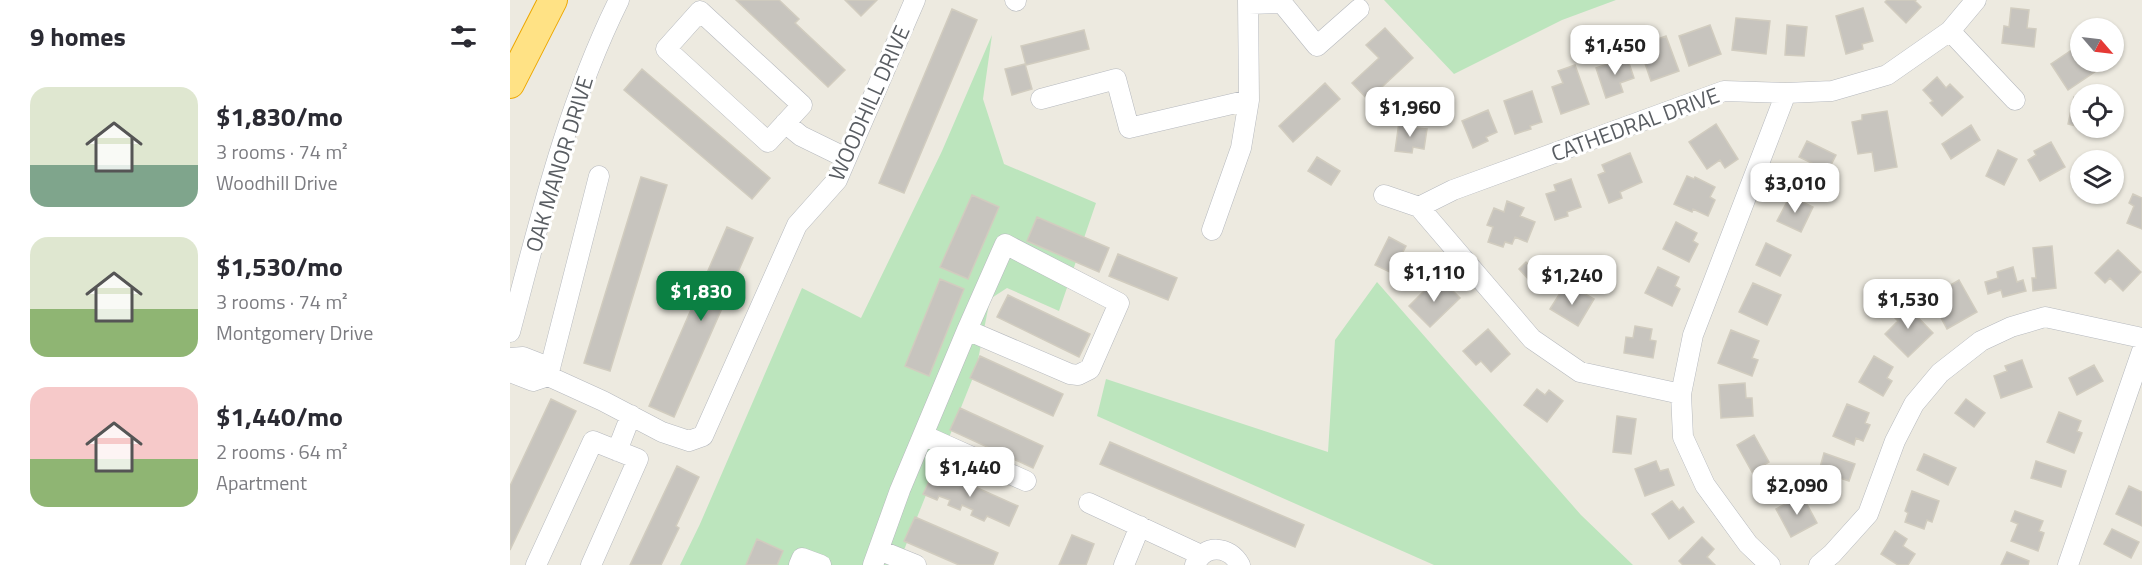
<!DOCTYPE html>
<html lang="en">
<head>
<meta charset="utf-8">
<style>
	:root { --surface:#fff; --page:#f2f2f3; --text:#2b2b33; --muted:#7c7c81; --accent:#0b8043 }
	body { margin:0; font-family:"Titillium Web",sans-serif; background:var(--page); color:var(--text); height:100vh; display:flex; flex-direction:column; font-size:22px; white-space:nowrap }
	* { box-sizing:border-box; margin:0 }
	p { font-size:20px; color:var(--muted) }
	.icon { flex:none; width:33px; height:33px; fill:none; stroke:currentColor; stroke-width:2; stroke-linecap:round; stroke-linejoin:round }
	.map { position:relative; flex:1; overflow:hidden }
	.panel { display:flex; flex-direction:column; background:var(--surface); width:510px }
	.panel>* { flex:none }
	.needle { width:39px; rotate:118deg }
	.tools { position:absolute; left:1560px; top:18px; display:grid; gap:12px }
	.tools a { display:grid; place-items:center; width:54px; height:54px; border-radius:50%; background:var(--surface); box-shadow:0 2px 4px #0004; font-size:30px }
	.price { position:absolute; translate:-50% -51px; padding:0 14px; border-radius:12px; background:#fff; color:#222; font-size:20px; line-height:39px; filter:drop-shadow(0 2px 3px #0008) }
	.price::after { content:''; position:absolute; left:50%; top:36px; width:18px; height:14px; margin-left:-9px; background:inherit; clip-path:polygon(0 0,100% 0,50% 100%) }
	.price.current { background:var(--accent); color:#fff }
	ul { padding:0; list-style:none }
	li { display:flex; align-items:center; gap:18px; height:150px; padding:0 30px }
	li span { display:grid; place-items:center; flex:none; width:168px; height:120px; border-radius:18px; color:#555 }
	li>.icon { margin-inline-start:auto }
	span .icon { width:72px; height:72px; fill:#fffc; stroke-width:1 }
	li b { font-size:26px }
	h2 { display:flex; justify-content:space-between; align-items:center; height:72px; padding:0 30px; font-size:26px }
	main { display:flex; flex:1; min-height:0 }
	.map>svg:first-child { display:block }
	.green { fill:#bce5bd }
	.building { fill:#c7c4be; stroke:#d1ccbf; stroke-width:1.5 }
	.lines { fill:none; stroke-linecap:round; stroke-linejoin:round }
	.minor-casing { stroke:#b6b9be; stroke-width:21 }
	.highway-casing { stroke:#eda700; stroke-width:30 }
	.minor { stroke:#fff; stroke-width:20 }
	.highway { stroke:#ffe285; stroke-width:28 }
	.labels { text-anchor:middle; stroke-width:6; stroke-linejoin:round; paint-order:stroke }
	.street-label { font-size:22px; fill:#595d62; stroke:#fff }
</style>
</head>
<body>
<main>
<section class="panel">
<h2>9 homes<svg class="icon" aria-label="filters" viewBox="0 0 24 24"><path d="M4 7h16M4 17h16"/><circle cx="9" cy="7" r="2"/><circle cx="15" cy="17" r="2"/></svg></h2>
<ul>
<li><span style="background:linear-gradient(#dfe7d0 65%,#7fa58c 0)"><svg class="icon" aria-label="home" viewBox="0 0 24 24"><path d="M3 11l9-7 9 7M6 9v11h12V9"/></svg></span><div><b>$1,830/mo</b><p>3 rooms · 74 m²</p><p>Woodhill Drive</p></div></li>
<li><span style="background:linear-gradient(#dfe7d0 60%,#8fb573 0)"><svg class="icon" aria-label="home" viewBox="0 0 24 24"><path d="M3 11l9-7 9 7M6 9v11h12V9"/></svg></span><div><b>$1,530/mo</b><p>3 rooms · 74 m²</p><p>Montgomery Drive</p></div></li>
<li><span style="background:linear-gradient(#f6c9c9 60%,#8fb573 0)"><svg class="icon" aria-label="home" viewBox="0 0 24 24"><path d="M3 11l9-7 9 7M6 9v11h12V9"/></svg></span><div><b>$1,440/mo</b><p>2 rooms · 64 m²</p><p>Apartment</p></div></li>
</ul>
</section>
<div class="map">
<svg width="1632" height="565" viewBox="0 0 1632 565">
	<rect width="100%" height="100%" fill="#edeae0"/>
	<path class="green" d="M874 0H1106L1052 20 944 74Z
		M482 35 473 99 494 164 586 203 549 311 497 288 480 299 466 370 388 565H170L190 524 292 288 351 318 432 151Z
		M867 282 1071 515 1123 565H924L587 416 596 379 818 452 825 340Z"/>
	<path class="building" d="M226 0H269L289 19 285 23 335 70 318 87Z
		M335 0H367L351 16Z
		M1377 0H1406L1405 1 1411 7 1396 23 1375 2Z
		M1353 8 1363 41 1352 44 1353 49 1336 54 1326 16Z
		M1501 8 1519 10 1517 28 1526 29 1524 47 1492 43 1494 26 1499 27Z
		M442 9 467 20 394 193 369 183Z
		M1226 18 1260 21 1256 54 1222 50Z
		M1200 25 1211 54 1179 66 1169 36Z
		M1277 25 1297 27 1294 56 1275 55Z
		M1082 27 1089 47 1074 52 1067 33Z
		M875 28 903 58 858 100 842 83 869 58 856 45Z
		M574 30 579 49 516 65 511 46Z
		M1156 36 1169 71 1141 81 1129 46Z
		M1569 45 1570 62H1580L1586 71 1558 90 1541 64Z
		M1117 57 1124 78 1110 83 1113 92 1096 98 1086 68Z
		M515 64 522 89 502 95 495 69Z
		M1065 65 1079 104 1051 114 1042 87 1053 83 1048 71Z
		M132 69 260 178 242 199 114 90Z
		M1427 77 1436 88 1440 84 1453 97 1432 116 1420 103 1423 101 1413 90Z
		M815 83 830 99 783 142 769 126Z
		M1022 91 1032 122 1020 126 1021 129 1005 134 994 101Z
		M1564 97 1570 99V127L1558 124Z
		M978 110 987 132 976 137 978 141 963 148 952 121Z
		M1377 111 1387 167 1365 171 1362 152 1348 154 1342 122 1352 120V115Z
		M889 122 906 124 905 128 917 129 914 149 903 147 902 153 885 151Z
		M1206 124 1228 159 1215 168 1210 160 1197 169 1179 142Z
		M1461 125 1470 140 1441 159 1432 144Z
		M1297 141 1326 155 1318 171 1289 157Z
		M1541 142 1555 167 1530 181 1518 160 1526 155 1524 151Z
		M1488 150 1507 159 1494 185 1476 176Z
		M1120 153 1132 182 1110 192 1112 198 1099 203 1088 175 1095 172 1092 165Z
		M807 157 830 171 821 185 798 171Z
		M1177 176 1184 179 1185 177 1205 187 1200 197 1205 200 1198 216 1183 209 1182 212 1164 204Z
		M131 177 157 185 100 371 74 363Z
		M1061 179 1071 207 1057 212 1058 216 1045 220 1036 194 1046 191 1044 185Z
		M1623 194 1632 198V229L1617 223 1624 206 1619 203Z
		M462 195 489 207 458 279 430 267Z
		M1280 196 1303 207 1291 232 1267 221Z
		M997 201 1014 208 1010 216 1025 222 1017 242 1005 237 1002 244 995 242 993 247 978 242 983 227 977 225 984 208 994 212Z
		M527 217 599 248 589 272 517 241Z
		M1166 222 1187 233 1183 241 1188 244 1179 262 1153 249Z
		M217 227 243 238 164 417 139 406Z
		M879 237 896 246 882 273 865 265Z
		M1256 243 1281 255 1270 276 1246 265Z
		M1542 246 1546 288 1523 291 1522 278H1526L1523 248Z
		M1608 250 1631 272 1613 291 1600 278 1595 283 1585 273Z
		M608 254 667 278 658 300 599 276Z
		M1042 257 1054 270 1030 292 1009 269 1016 262 1025 272Z
		M1148 267 1169 277 1165 286 1170 289 1162 306 1135 293Z
		M1503 267 1507 282 1513 280 1516 291 1493 297 1491 290 1478 294 1475 282 1488 278 1487 272Z
		M430 279 454 289 419 376 395 366Z
		M926 279 935 289 938 286 950 298 920 327 899 306Z
		M1449 280 1467 312 1437 329 1420 297Z
		M1243 283 1271 295 1257 325 1229 312Z
		M1052 290 1065 298 1070 291 1084 299 1068 326 1040 309Z
		M498 295 580 334 569 357 487 317Z
		M1392 301 1423 333 1398 357 1375 334 1388 321 1380 313Z
		M1125 326 1142 329 1140 340 1146 341 1143 358 1114 353 1116 337 1123 338Z
		M978 329 1000 354 981 372 971 361 966 365 953 351Z
		M1221 330 1249 341 1242 358 1248 360 1242 376 1208 363Z
		M470 356 553 394 543 416 460 378Z
		M1364 356 1383 367 1377 378 1382 381 1373 396 1349 382Z
		M1512 360 1522 387 1491 398 1484 376 1497 371 1495 366Z
		M1584 365 1593 381 1567 395 1559 378Z
		M1235 383 1236 398H1242L1243 416 1211 418 1209 385Z
		M1027 389 1035 395 1039 390 1053 401 1037 422 1014 405Z
		M41 399 66 411 0 550V486Z
		M1456 399 1475 413 1464 427 1445 413Z
		M1337 404 1359 413 1355 423 1360 425 1353 441 1346 438 1344 445 1323 436Z
		M450 408 533 446 523 468 440 430Z
		M1549 412 1571 421 1567 431 1572 433 1564 453 1537 442Z
		M1107 416 1126 419 1121 454 1103 452Z
		M1244 435 1259 462 1242 472 1227 445Z
		M600 442 794 525 785 547 590 464Z
		M1314 453 1345 464 1339 481 1309 471Z
		M1414 454 1446 468 1438 485 1407 470Z
		M1146 461 1150 471 1158 469 1164 485 1135 496 1125 469Z
		M1526 461 1556 471 1551 487 1521 478Z
		M167 466 189 477 166 526 169 528 151 565H120Z
		M425 469 508 506 499 526 477 516 474 521 461 515 463 510 452 505 450 510 438 505 440 500 429 496 427 500 413 494Z
		M1619 486 1632 492V526L1606 514Z
		M1402 491 1429 501 1422 522 1417 520 1414 529 1395 522 1398 513 1395 511Z
		M1292 495 1307 523 1281 537 1266 509Z
		M1162 501 1169 510 1173 507 1184 522 1159 539 1142 514Z
		M1505 511 1533 521 1529 531 1534 533 1528 551 1501 541 1508 524 1501 521Z
		M405 517 488 553 483 565H449L394 541Z
		M1602 529 1629 542 1621 558 1594 544Z
		M1385 531 1397 539 1393 546 1405 554 1398 565H1388L1371 554Z
		M562 535 584 544 576 565H549Z
		M1192 537 1204 549 1197 557 1205 565H1173L1169 561Z
		M247 539 273 551 267 565H236Z
		M1497 552 1519 561 1518 565H1491Z"/>
	<g class="lines">
		<defs>
			<path id="minor" d="M505 0 506 1
				M739 4 772 3 807 46 849 9
				M190 11 292 105 258 142 156 49Z
				M1440 31 1505 100
				M531 99 606 79 619 128 739 100
				M275 123 291 136 336 158
				M874 195 909 207 943 190 1214 91 1276 93 1322 91 1377 75 1440 31 1466 0
				M909 207 1022 339 1070 372 1171 394
				M702 230 731 148 739 100 738 0
				M0 332C30 219 57 105 109 0
				M0 358 13 357 31 364 38 376 93 401 152 432 179 441 193 436 287 225 327 180 405 0
				M0 372 23 381 38 376
				M38 376 89 176
				M413 435 516 481
				M107 451 121 415
				M579 503 691 555
				M369 550 406 565
				M26 565 83 441 128 459 81 565
				M289 565 292 558 311 565
				M363 565 390 490 457 330 495 244 609 303 580 369 568 375 560 374 457 330
				M614 565 630 526
				M685 565C694 544 719 545 730 565
				M1260 565 1238 544 1195 485 1173 437 1171 394 1183 335 1276 93
				M1309 565 1322 554 1358 514 1385 441 1404 404 1430 373 1471 341 1501 327 1535 317 1632 338
				M1558 565 1632 351"/>
			<path id="highway" d="M0 84 43 0"/>
		</defs>
		<use href="#minor" class="minor-casing"/>
		<use href="#highway" class="highway-casing"/>
		<use href="#minor" class="minor"/>
		<use href="#highway" class="highway"/>
	</g>
	<g class="labels">
		<g class="street-label">
			<text transform="translate(359 103) rotate(-66)" y="8">WOODHILL DRIVE</text>
			<text transform="translate(1125 124) rotate(-20)" y="8">CATHEDRAL DRIVE</text>
			<text transform="translate(49 164) rotate(-73)" y="8">OAK MANOR DRIVE</text>
		</g>
	</g>
</svg>
<div class="tools">
<a><svg class="needle" viewBox="-14 -14 28 28"><path d="M0-13l5 13h-10z" fill="#e53935"/><path d="M0 13l5-13h-10z" fill="#7c7c81"/></svg></a>
<a><svg class="icon" aria-label="locate" viewBox="0 0 24 24"><circle cx="12" cy="12" r="6"/><path d="M12 2v4M12 18v4M2 12h4M18 12h4"/></svg></a>
<a><svg class="icon" aria-label="layers" viewBox="0 0 24 24"><path d="M12 4l9 5-9 5-9-5zM3 14l9 5 9-5"/></svg></a>
</div>
<b class="price" style="left:1105px;top:76px">$1,450</b>
<b class="price" style="left:900px;top:138px">$1,960</b>
<b class="price" style="left:1285px;top:214px">$3,010</b>
<b class="price" style="left:924px;top:303px">$1,110</b>
<b class="price" style="left:1062px;top:306px">$1,240</b>
<b class="price current" style="left:191px;top:322px">$1,830</b>
<b class="price" style="left:1398px;top:330px">$1,530</b>
<b class="price" style="left:460px;top:498px">$1,440</b>
<b class="price" style="left:1287px;top:516px">$2,090</b>
</div>
</main>
</body>
</html>
